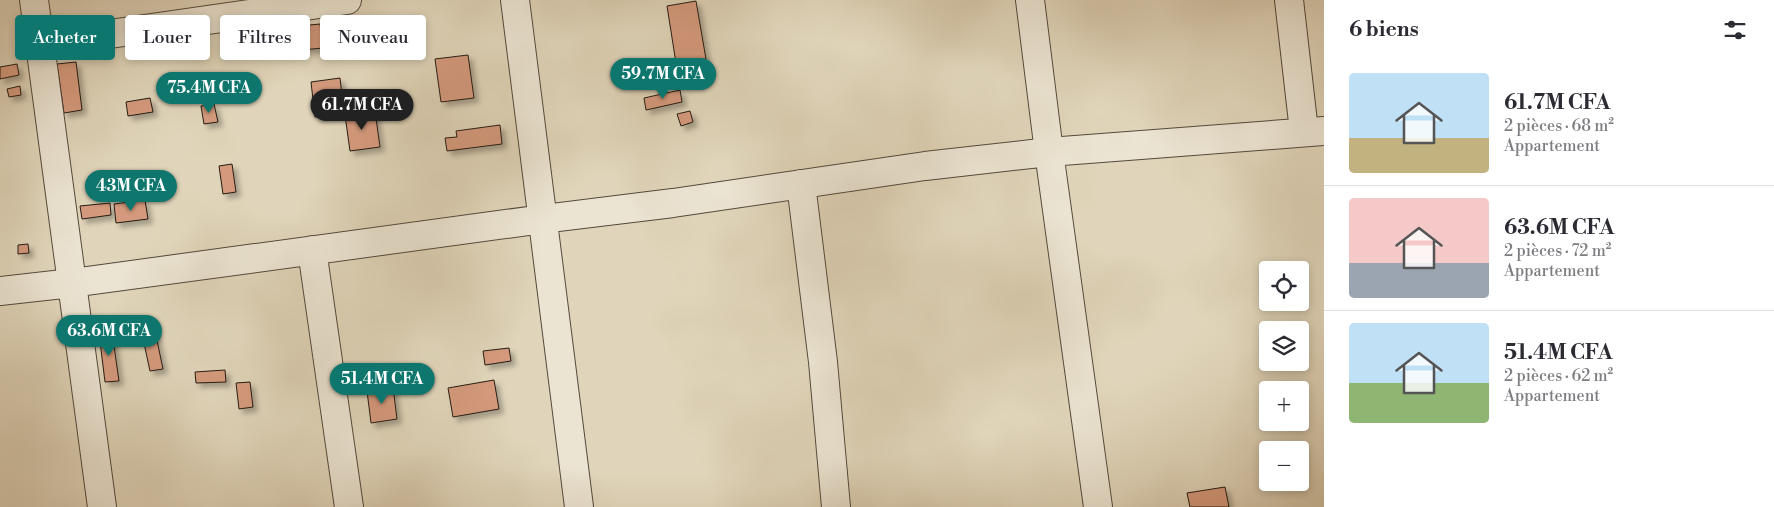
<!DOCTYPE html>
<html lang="fr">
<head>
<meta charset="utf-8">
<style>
	:root { --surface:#fff; --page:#f2f2f3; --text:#2b2b33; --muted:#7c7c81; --line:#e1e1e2; --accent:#0f766e }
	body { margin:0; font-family:"Libre Bodoni",serif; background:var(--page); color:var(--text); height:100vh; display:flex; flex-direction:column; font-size:19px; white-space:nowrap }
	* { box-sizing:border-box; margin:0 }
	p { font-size:16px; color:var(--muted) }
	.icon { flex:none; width:28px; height:28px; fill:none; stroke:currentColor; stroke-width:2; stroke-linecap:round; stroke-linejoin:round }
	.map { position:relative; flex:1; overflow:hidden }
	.drawer { display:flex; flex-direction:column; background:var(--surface); width:450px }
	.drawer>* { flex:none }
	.banner { position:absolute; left:15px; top:15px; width:475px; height:45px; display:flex; gap:10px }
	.fabs { position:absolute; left:1259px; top:261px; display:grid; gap:10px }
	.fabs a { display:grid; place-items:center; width:50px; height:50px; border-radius:5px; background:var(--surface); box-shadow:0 2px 8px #0003; font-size:25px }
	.price { position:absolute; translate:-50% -42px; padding:0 11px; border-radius:18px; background:var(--accent); color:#fff; font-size:16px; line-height:32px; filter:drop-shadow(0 1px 2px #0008) }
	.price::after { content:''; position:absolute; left:50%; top:30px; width:15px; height:11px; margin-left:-8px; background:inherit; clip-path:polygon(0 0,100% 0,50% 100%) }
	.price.selected { background:#222; color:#fff }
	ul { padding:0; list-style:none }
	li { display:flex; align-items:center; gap:15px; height:125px; padding:0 25px }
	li+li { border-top:1px solid var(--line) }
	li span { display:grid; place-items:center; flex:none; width:140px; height:100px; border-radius:5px; color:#555 }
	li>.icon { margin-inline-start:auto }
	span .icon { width:60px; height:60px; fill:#fffc; stroke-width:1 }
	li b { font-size:21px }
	h2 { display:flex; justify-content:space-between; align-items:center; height:60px; padding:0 25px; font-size:21px }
	.pill { padding:0 18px; border-radius:5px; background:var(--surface); box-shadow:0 2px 8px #0003; font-size:18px; line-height:45px }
	.pill.selected { background:var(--accent); color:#fff }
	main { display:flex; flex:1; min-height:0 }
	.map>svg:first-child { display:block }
	.building { fill:#d59a7d; stroke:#241b12; filter:url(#shadow) }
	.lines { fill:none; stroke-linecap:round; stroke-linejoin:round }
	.minor-casing { stroke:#534a3c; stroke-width:30 }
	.minor { stroke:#ebe4d2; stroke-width:28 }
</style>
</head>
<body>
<main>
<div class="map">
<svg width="1324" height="507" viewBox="0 0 1324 507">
	<defs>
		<filter id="shadow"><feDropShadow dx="4.5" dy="4.5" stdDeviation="2.5" flood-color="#0004"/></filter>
	</defs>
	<rect width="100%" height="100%" fill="#e0d5ba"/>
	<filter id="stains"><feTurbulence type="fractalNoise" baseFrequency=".004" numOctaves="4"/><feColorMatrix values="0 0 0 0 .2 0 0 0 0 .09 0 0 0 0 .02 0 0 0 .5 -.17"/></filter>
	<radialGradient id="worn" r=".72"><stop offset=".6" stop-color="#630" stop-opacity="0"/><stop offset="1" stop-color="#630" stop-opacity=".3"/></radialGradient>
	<path class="building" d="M696 1 706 59 676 63 667 6Z
		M320 24 323 48 302 50 300 26Z
		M468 55 474 98 441 102 435 59Z
		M76 62 82 110 64 113 57 64Z
		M17 64 19 75 0 79V67Z
		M340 78 344 114 315 117 311 82Z
		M20 86 21 95 9 97 7 89Z
		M680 90 682 102 646 110 644 98Z
		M150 98 153 112 128 116 126 102Z
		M214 104 218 122 204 124 201 106Z
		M375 111 380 147 350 151 345 115Z
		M690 111 693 122 681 126 677 114Z
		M500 125 502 144 447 151 445 138 457 137 456 131Z
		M232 164 236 192 223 194 219 166Z
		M145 200 148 219 116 223 114 204Z
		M110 203 111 215 82 219 80 206Z
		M28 244 29 253 18 254V245Z
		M155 331 163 369 150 371 142 334Z
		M112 332 119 381 105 382 99 333Z
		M509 348 511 361 485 365 483 351Z
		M225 370 226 382 196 383 195 372Z
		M494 380 499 409 453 417 448 388Z
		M250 382 253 407 239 409 236 383Z
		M393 387 397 419 371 423 367 391Z
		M1225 487 1229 507H1190L1187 493Z"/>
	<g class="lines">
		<defs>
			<path id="minor" d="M34 0 102 507
				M515 0 579 507
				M1030 0 1049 152 1098 507
				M1289 0 1304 131
				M40 44 347 0
				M801 184 823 362 836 507
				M312 250 349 507
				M0 291 72 283 543 219 673 203 925 166 1049 152 1324 131"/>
		</defs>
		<use href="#minor" class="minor-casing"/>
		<use href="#minor" class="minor"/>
	</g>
	<rect width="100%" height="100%" filter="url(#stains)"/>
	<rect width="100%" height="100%" fill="url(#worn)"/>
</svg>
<div class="fabs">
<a><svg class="icon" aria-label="locate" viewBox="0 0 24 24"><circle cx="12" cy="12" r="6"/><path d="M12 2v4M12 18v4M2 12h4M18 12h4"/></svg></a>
<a><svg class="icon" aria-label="layers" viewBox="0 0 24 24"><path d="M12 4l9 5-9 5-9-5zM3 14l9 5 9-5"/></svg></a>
<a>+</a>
<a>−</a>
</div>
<b class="price" style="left:663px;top:100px">59.7M CFA</b>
<b class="price" style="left:209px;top:114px">75.4M CFA</b>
<b class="price selected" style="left:362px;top:131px">61.7M CFA</b>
<b class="price" style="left:131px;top:212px">43M CFA</b>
<b class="price" style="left:109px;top:357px">63.6M CFA</b>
<b class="price" style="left:382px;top:405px">51.4M CFA</b>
<div class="banner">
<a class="pill selected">Acheter</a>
<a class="pill">Louer</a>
<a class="pill">Filtres</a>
<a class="pill">Nouveau</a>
</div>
</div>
<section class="drawer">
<h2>6 biens<svg class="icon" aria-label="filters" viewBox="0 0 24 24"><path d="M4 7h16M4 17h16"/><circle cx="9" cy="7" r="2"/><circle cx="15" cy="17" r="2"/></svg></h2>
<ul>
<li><span style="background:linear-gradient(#bfe0f5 65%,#c2b280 0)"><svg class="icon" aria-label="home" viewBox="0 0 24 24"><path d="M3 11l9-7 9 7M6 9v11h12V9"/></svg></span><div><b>61.7M CFA</b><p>2 pièces · 68 m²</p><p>Appartement</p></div></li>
<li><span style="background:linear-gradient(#f6c9c9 65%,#9aa5b1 0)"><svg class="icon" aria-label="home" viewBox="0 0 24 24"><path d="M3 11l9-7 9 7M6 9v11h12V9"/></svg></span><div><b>63.6M CFA</b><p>2 pièces · 72 m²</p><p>Appartement</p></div></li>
<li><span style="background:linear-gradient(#bfe0f5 60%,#8fb573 0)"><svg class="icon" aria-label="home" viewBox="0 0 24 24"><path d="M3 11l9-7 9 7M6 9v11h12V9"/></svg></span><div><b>51.4M CFA</b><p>2 pièces · 62 m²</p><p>Appartement</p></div></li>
</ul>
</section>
</main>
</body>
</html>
